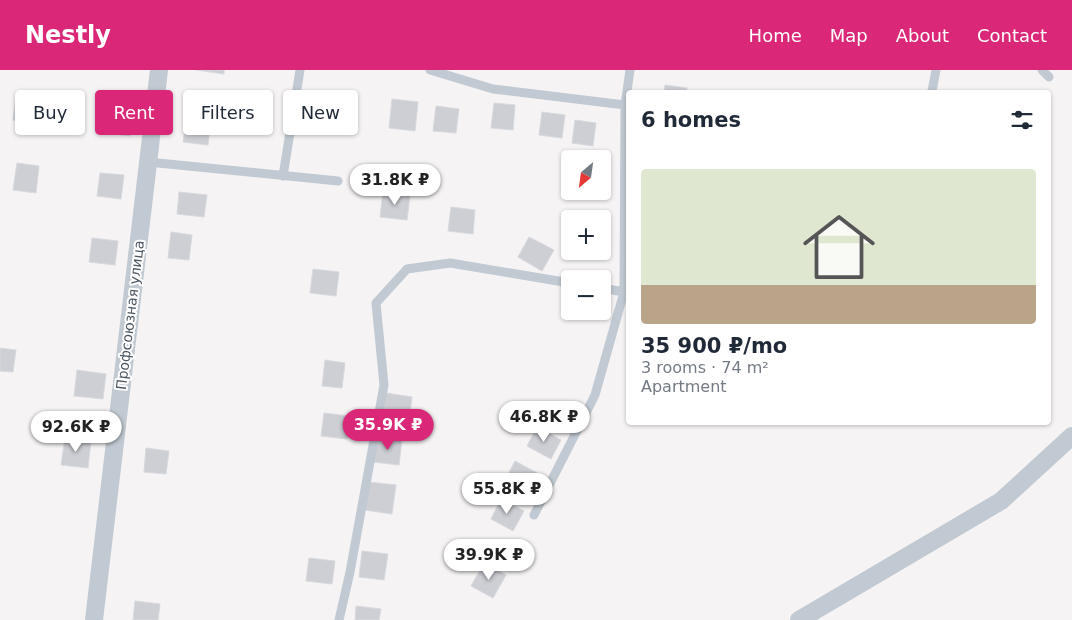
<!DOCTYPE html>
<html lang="en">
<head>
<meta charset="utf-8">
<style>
	:root { --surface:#fff; --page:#f6f6f7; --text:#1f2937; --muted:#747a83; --accent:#db2777 }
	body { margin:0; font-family:"DejaVu Sans",sans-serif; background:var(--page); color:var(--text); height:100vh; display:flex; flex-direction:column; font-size:19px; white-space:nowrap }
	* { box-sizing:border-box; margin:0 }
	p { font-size:16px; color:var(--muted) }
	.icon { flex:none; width:28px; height:28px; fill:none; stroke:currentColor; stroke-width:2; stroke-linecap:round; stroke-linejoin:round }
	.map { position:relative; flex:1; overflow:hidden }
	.details { position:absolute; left:626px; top:20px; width:425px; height:335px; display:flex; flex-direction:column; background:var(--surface); border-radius:5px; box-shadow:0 1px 4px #0004 }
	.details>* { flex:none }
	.banner { position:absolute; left:15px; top:20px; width:475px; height:45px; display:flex; gap:10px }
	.needle { width:32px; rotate:209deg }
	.buttons { position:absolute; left:561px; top:80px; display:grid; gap:10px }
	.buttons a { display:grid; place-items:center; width:50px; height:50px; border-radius:5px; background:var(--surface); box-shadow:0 1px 4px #0004; font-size:25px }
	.price { position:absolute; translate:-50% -42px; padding:0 11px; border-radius:18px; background:#fff; color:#222; font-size:16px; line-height:32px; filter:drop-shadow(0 1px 2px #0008) }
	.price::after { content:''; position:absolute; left:50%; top:30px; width:15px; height:11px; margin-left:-8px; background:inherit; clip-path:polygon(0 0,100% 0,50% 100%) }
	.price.current { background:var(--accent); color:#fff }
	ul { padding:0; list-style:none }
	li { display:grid; align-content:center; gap:10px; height:265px; padding:0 15px }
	li span { display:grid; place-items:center; height:155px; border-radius:5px; color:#555 }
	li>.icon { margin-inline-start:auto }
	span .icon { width:90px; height:90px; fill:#fffc; stroke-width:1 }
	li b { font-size:21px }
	h2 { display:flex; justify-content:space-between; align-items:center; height:60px; padding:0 15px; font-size:21px }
	.chip { padding:0 18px; border-radius:5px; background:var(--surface); box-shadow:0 1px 4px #0004; font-size:18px; line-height:45px }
	.chip.current { background:var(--accent); color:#fff }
	header { display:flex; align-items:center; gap:30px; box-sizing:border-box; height:70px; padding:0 25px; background:var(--accent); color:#fff }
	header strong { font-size:24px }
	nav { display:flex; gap:28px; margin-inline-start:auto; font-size:18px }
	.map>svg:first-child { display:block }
	.building { fill:#cdcfd5; stroke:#d7d9de }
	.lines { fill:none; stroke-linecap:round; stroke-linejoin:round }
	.lane { stroke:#c1cad2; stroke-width:9 }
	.street { stroke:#c1cad2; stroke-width:18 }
	.labels { text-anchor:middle; stroke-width:4; stroke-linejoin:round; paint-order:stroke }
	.street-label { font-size:14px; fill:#4a5661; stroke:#fff }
</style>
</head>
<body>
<header>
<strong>Nestly</strong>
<nav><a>Home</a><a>Map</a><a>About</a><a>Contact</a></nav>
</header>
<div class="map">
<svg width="1072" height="550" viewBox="0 0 1072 550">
	<rect width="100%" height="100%" fill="#f5f3f3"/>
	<path class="building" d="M196 0H224V4Z
		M665 15 687 18V22H664Z
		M16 26 39 29 36 53 13 50Z
		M392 29 418 32 415 61 389 58Z
		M494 33 515 35 513 60 491 58Z
		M436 36 459 39 456 63 433 61Z
		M111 39 133 42 130 66 108 63Z
		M542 42 565 45 562 68 539 65Z
		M187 45 211 48 208 75 183 72Z
		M575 50 596 53 593 76 572 73Z
		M17 93 39 96 36 123 13 120Z
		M100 103 124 105 121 129 97 126Z
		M179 122 207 125 204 147 177 144Z
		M383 122 410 125 407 150 380 147Z
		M451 137 475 140 473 164 448 161Z
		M171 162 192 165 189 190 168 188Z
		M529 167 554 180 542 201 518 187Z
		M92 168 118 171 115 195 89 192Z
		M313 199 339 202 336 226 310 223Z
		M0 278 16 280 13 302 0 301Z
		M325 290 345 293 342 318 322 316Z
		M77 300 106 304 103 329 74 326Z
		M386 323 412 327 409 350 383 347Z
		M324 343 349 346 347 369 321 366Z
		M537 357 561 370 551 389 527 376Z
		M376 366 402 369 399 395 373 392Z
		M65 368 91 371 88 398 61 395Z
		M146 378 169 381 166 404 144 402Z
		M515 391 539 404 527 427 503 414Z
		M369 412 396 415 392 444 365 440Z
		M501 429 524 441 513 461 491 449Z
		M362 481 388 484 384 510 359 507Z
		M309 488 335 491 332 514 306 511Z
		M484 493 506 505 493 528 471 516Z
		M135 531 160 534 158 550H133Z
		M356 536 381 539 379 550H355Z"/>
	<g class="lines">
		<path class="lane" d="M430 0 493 19 625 35
			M1042 0 1049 7
			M932 21 936 0
			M148 92 338 111
			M283 106 300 0
			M602 218 624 222 625 35 630 0
			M534 445 595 325 624 222
			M339 550 350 502 384 315 376 233 407 199 450 193 570 213"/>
		<path class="street" d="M94 550 159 0
			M799 550 1001 431 1072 366"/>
	</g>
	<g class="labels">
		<g class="street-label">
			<text transform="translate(130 245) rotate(-83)" y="5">Профсоюзная улица</text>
		</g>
	</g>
</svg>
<div class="buttons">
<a><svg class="needle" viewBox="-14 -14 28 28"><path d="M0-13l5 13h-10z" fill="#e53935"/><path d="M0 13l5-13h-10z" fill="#747a83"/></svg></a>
<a>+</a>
<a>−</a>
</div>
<b class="price" style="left:395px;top:136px">31.8K ₽</b>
<b class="price" style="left:544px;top:373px">46.8K ₽</b>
<b class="price current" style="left:388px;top:381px">35.9K ₽</b>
<b class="price" style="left:76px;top:383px">92.6K ₽</b>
<b class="price" style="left:507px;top:445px">55.8K ₽</b>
<b class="price" style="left:489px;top:511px">39.9K ₽</b>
<div class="banner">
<a class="chip">Buy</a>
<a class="chip current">Rent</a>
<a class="chip">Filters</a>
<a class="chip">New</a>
</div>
<section class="details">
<h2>6 homes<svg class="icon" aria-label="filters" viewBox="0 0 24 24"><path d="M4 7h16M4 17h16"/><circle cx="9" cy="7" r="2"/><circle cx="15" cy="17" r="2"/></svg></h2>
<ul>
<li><span style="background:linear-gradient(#dfe7d0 75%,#b9a48a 0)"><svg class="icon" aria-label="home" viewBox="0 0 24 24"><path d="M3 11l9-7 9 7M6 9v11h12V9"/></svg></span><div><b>35 900 ₽/mo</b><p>3 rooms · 74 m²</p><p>Apartment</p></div></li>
</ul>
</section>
</div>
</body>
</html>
